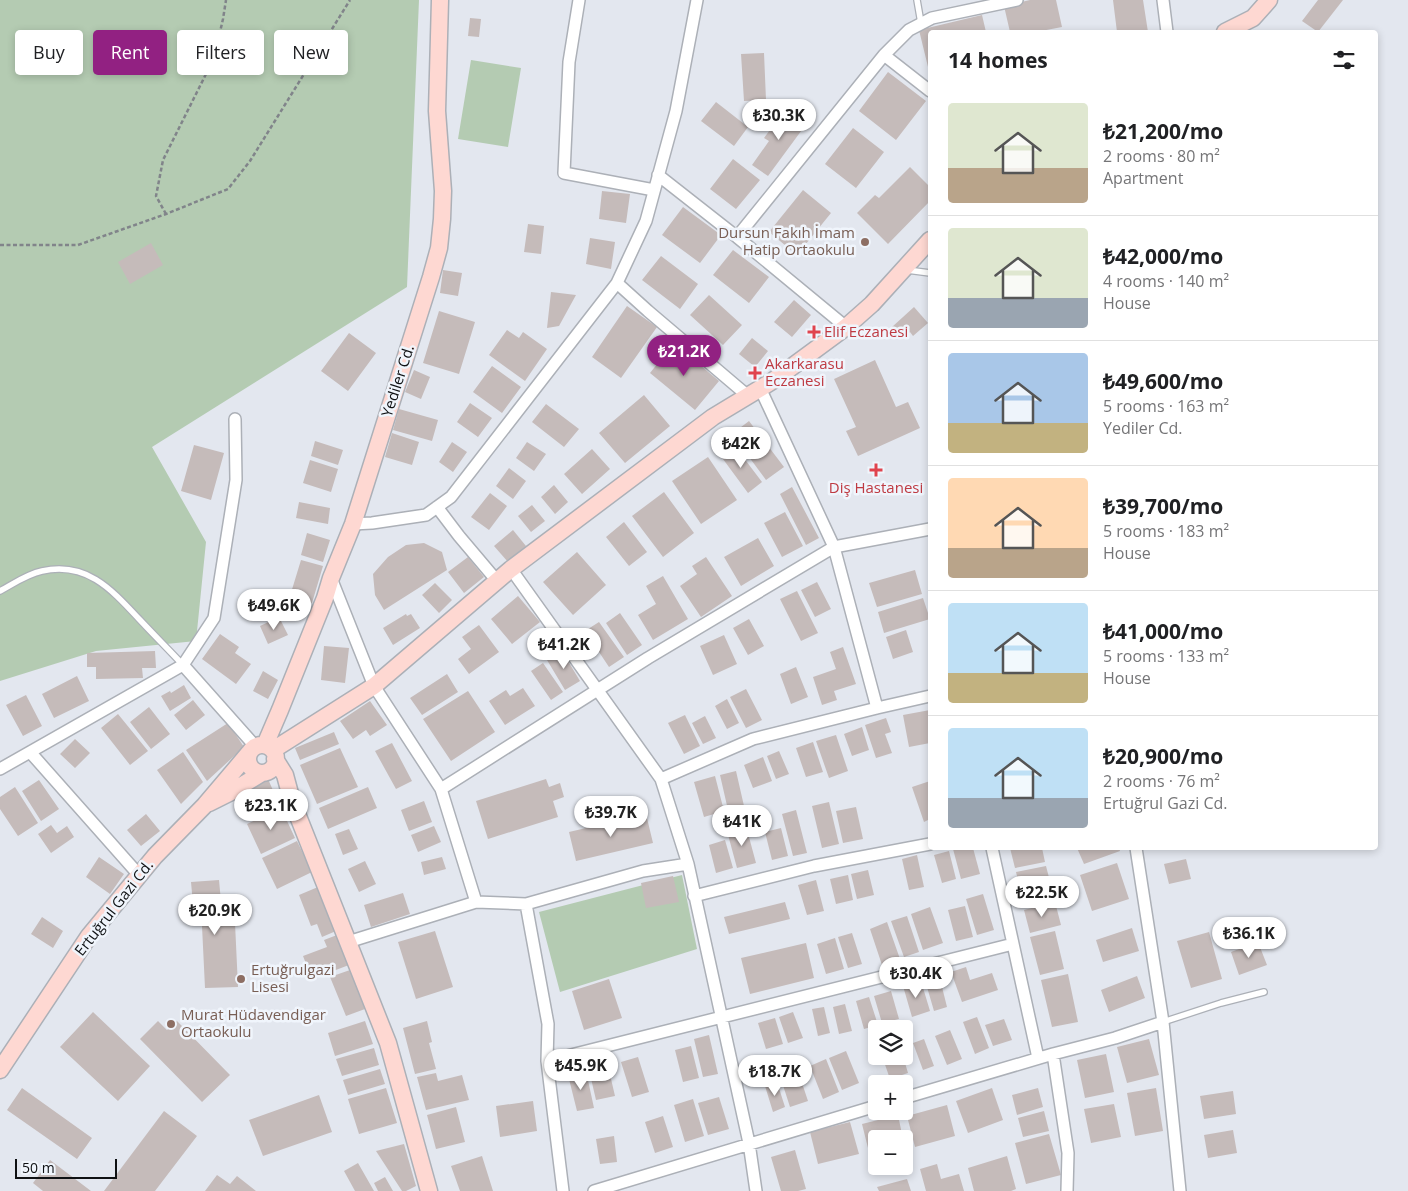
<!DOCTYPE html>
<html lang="en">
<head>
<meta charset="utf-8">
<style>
	:root { --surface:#fff; --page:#f2f2f2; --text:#202124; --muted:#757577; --line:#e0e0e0; --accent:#922182 }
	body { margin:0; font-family:"Open Sans",sans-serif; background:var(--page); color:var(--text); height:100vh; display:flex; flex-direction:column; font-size:19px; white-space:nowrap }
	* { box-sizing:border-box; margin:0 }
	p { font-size:16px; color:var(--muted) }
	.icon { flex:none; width:28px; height:28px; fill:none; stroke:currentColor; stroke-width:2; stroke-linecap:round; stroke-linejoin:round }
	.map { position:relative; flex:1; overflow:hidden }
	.sheet { position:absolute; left:928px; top:30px; width:450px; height:820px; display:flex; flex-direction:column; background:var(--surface); border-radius:5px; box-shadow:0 2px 8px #0003 }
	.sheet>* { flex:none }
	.top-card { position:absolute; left:15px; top:30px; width:475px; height:45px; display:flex; gap:10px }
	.buttons { position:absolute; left:868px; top:1020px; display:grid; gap:10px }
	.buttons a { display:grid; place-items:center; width:45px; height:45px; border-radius:5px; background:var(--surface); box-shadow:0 2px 8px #0003; font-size:25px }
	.scale { position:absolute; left:15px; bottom:12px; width:102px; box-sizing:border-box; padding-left:5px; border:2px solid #0f1113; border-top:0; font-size:14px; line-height:18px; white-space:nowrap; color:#0f1113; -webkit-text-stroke:4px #f0f5fc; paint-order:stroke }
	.price { position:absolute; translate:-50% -42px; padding:0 11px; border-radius:18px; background:#fff; color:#222; font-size:16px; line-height:32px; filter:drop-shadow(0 1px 2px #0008) }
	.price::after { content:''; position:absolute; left:50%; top:30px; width:15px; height:11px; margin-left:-8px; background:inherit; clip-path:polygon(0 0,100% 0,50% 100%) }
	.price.current { background:var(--accent); color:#fff }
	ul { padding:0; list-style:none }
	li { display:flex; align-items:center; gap:15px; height:125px; padding:0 20px }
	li+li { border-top:1px solid var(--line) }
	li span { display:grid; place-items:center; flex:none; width:140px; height:100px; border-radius:5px; color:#555 }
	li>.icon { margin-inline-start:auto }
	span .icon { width:60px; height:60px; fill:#fffc; stroke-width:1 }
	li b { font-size:21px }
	h2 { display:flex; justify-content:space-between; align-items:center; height:60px; padding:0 20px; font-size:21px }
	.pill { padding:0 18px; border-radius:5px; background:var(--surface); box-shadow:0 2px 8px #0003; font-size:18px; line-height:45px }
	.pill.current { background:var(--accent); color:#fff }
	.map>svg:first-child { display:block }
	.green { fill:#b4cbb2 }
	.building { fill:#c5bbba }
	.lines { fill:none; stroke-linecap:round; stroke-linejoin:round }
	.lane-casing { stroke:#acb0b7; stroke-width:8 }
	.street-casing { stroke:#acb0b7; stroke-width:14 }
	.secondary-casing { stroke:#acb0b7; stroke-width:19 }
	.path { stroke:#81848a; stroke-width:2.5; stroke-dasharray:4 2.5; stroke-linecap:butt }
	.lane { stroke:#fff; stroke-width:5.5 }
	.street { stroke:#fff; stroke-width:11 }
	.secondary { stroke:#fed8d2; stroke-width:16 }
	.education-dot { fill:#8d6e63; stroke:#f0f5fc; stroke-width:2 }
	.health-dot { fill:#e0444e; stroke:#f0f5fc; stroke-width:2 }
	.labels { text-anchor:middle; stroke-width:5; stroke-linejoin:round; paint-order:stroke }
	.education-label { font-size:15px; fill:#785e54; stroke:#f0f5fc; text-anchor:start }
	.health-label { font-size:15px; fill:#be3a42; stroke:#f0f5fc; text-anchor:start }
	.street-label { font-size:15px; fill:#0f1113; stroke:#f0f5fc }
</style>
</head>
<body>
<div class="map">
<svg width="1408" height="1191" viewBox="0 0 1408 1191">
	<rect width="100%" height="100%" fill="#e3e7ef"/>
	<path class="green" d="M0 0H419L407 287 152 447 206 542 196 641 96 651 0 681Z
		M471 60 521 68 508 147 458 139Z
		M682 875 697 949 560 992 539 912Z"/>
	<path class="building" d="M1030 0H1056L1062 27 1036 32H1010L1004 6Z
		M1113 0H1143L1148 32H1117Z
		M1318 0H1343L1318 32 1302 21Z
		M982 15 986 32H930L929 71 919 30Z
		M470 18 481 19 479 37 468 36Z
		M764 53 766 100 744 101 741 54Z
		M888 72 926 101 896 140 859 111Z
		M716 102 748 127 734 146 701 121Z
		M786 108 807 123 768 176 752 165 769 141 764 138Z
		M853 128 884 152 856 188 825 164Z
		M733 159 760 180 736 209 710 189Z
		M910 167 930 187V201L888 244 857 213 875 195 879 198Z
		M803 190 831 213 797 255 769 232Z
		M602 191 630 194 626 223 599 219Z
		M683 207 721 235 700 263 662 235Z
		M528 224 544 226 541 254 524 252Z
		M590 238 615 242 611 269 586 264Z
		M151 243 163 265 130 284 118 262Z
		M733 250 769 277 749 303 713 275Z
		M661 256 698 284 680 309 642 280Z
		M443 270 462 273 458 296 440 293Z
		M551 292 576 295 559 326 547 328Z
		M709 295 742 325 723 345 690 315Z
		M794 300 811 315 792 337 774 322Z
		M627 306 657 327 621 378 592 357Z
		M914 307 928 323 913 336 910 332 902 339 892 327Z
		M439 311 475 322 459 374 423 363Z
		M507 330 519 338 523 332 547 349 525 381 489 355Z
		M349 333 376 353 348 391 321 371Z
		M752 338 768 351 755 367 739 354Z
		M674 343 719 381 695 410 650 373Z
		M875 360 896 407 908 402 920 428 858 456 846 431 856 427 834 379Z
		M492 366 521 387 502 413 473 392Z
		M414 370 430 377 421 399 405 392Z
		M644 395 670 426 625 463 599 433Z
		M470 403 492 418 478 437 457 422Z
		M546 404 579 429 564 447 532 422Z
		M399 409 438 420 432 441 393 430Z
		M749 421 784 467 766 480 732 434Z
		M392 433 419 442 412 465 385 457Z
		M315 441 343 450 338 465 311 456Z
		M452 442 467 452 453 472 439 462Z
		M527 442 546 454 534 471 516 458Z
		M194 445 224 453 211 500 181 491Z
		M734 445 762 482 748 493 720 455Z
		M592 449 610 469 582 494 564 474Z
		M708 457 737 500 701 524 672 481Z
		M310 460 338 469 331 492 303 483Z
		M509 468 526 481 513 499 496 486Z
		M554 485 568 502 555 514 541 497Z
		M792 487 819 538 806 545 780 494Z
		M664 492 694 533 663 557 632 516Z
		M490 493 507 506 489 530 471 517Z
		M299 502 330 508 328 524 296 518Z
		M532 505 545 521 531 532 518 516Z
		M785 512 803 546 782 557 764 523Z
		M624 522 647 552 629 566 606 537Z
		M513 530 526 546 508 562 494 546Z
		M307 533 330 540 323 562 301 555Z
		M758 538 774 566 741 586 724 557Z
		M424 543 442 552 447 570 384 610 375 595 373 574 388 557 406 545Z
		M577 552 606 585 573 615 543 582Z
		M468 557 484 577 464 593 448 572Z
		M706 557 732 596 701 617 680 586 697 574 692 566Z
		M301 560 323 566 312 603 290 596Z
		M915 570 922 594 877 607 869 583Z
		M663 576 688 619 653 640 638 615 656 604 646 586Z
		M817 582 831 609 815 617 801 590Z
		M435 583 452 600 439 613 422 595Z
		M797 591 818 633 801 641 780 599Z
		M518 596 540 622 512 644 491 619Z
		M923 598 930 619 884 633 878 612Z
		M620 613 642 645 627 655 606 623Z
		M406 614 407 616 411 614 420 628 393 645 383 628Z
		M279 617 288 635 268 644 260 626Z
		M749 619 764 646 748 655 733 628Z
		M599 622 624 657 609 667 585 631Z
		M479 625 499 652 469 674 458 659 471 649 462 637Z
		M906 630 913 652 893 659 886 637Z
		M220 634 239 647 235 653 251 664 236 684 202 659Z
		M724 635 737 664 713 675 700 646Z
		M324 646 349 648 345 683 321 680Z
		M843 647 856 684 834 691 837 700 822 705 813 677 836 669 830 652Z
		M155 651 156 668H142L143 678 96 679V667H87V653Z
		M562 651 580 681 565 690 547 660Z
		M543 663 563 692 551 700 531 671Z
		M796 667 808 697 791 704 780 674Z
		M263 671 278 680 268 699 253 691Z
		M447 674 458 692 422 715 410 698Z
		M77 676 89 701 54 718 42 694Z
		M184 685 191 698 170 711 161 696 170 691 171 693Z
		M523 688 535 706 505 725 489 701 506 690 510 696Z
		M746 689 762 720 746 728 730 697Z
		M468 691 495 732 451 761 423 719Z
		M26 695 42 726 23 736 6 705Z
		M727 699 739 723 727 729 715 706Z
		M193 700 205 715 186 730 174 715Z
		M370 701 387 725 370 736 366 730 353 739 340 721Z
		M149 707 170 734 151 749 130 722Z
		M930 710V743L909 747 903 715Z
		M118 714 148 751 130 765 101 728Z
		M685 715 700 746 684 754 668 723Z
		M705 716 716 738 703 744 692 723Z
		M886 718 891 732 885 734 892 753 876 758 865 725Z
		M228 723 244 747 207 781 186 750Z
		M862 727 869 750 852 756 844 734Z
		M334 732 339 744 300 760 295 748Z
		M836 735 848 771 829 778 816 741Z
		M75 739 90 753 75 768 60 754Z
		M813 742 823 772 806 777 796 748Z
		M392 743 412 781 396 789 375 751Z
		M340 748 358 787 317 804 300 765Z
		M779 751 789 774 776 779 767 756Z
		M183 752 203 782 181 804 157 770Z
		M763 757 772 781 753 788 744 765Z
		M736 771 744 806 728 810 720 775Z
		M715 776 724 811 704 817 694 782Z
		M268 779 279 804 245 820 234 795Z
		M546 779 549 787 560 783 564 797 553 801 558 817 488 839 476 801Z
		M39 780 59 809 41 821 22 791Z
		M930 781V819L924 822 912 787Z
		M15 787 38 823 18 836 0 809V797Z
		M368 787 377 808 328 829 319 808Z
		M424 801 432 822 409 831 401 810Z
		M829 802 839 844 822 848 812 806Z
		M856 807 863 839 843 843 836 811Z
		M281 808 295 838 261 854 247 824Z
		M796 810 807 853 793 856 782 814Z
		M146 814 160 831 141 846 127 830Z
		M646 814 653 843 576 861 569 832Z
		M51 825 57 833 67 826 74 837 51 853 38 834Z
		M434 826 441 842 418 852 411 835Z
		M746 826 756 863 737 868 727 831Z
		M781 828 788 856 772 860 765 832Z
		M349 829 358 849 343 855 335 834Z
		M725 840 733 868 716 873 709 845Z
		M297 841 312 872 277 889 262 858Z
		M958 848H973L980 874 961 879 953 849Z
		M1010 848H1042L1045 862 1015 868Z
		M1077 848H1119L1120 851 1084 864Z
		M949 851 956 879 942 883 934 855Z
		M917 855 924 887 909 890 902 859Z
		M99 857 124 874 110 894 86 877Z
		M442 857 446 869 424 875 421 862Z
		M1186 859 1191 879 1169 884 1164 864Z
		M365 861 376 884 359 892 348 869Z
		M1117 863 1129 899 1092 911 1080 875Z
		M1046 866 1054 897 1024 904 1016 872Z
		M868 870 874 895 857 899 851 874Z
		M848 875 853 900 836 904 830 879Z
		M673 876 679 902 646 908 641 883Z
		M219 880 223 923H235L238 987 205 988 202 926H195L191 882Z
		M816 880 824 911 807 915 798 885Z
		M318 887 336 931 322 937 317 924 311 926 299 895Z
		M403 893 410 914 371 927 364 905Z
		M983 894 994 930 977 935 966 899Z
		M785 902 790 919 729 934 724 917Z
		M1055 902 1061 925 1030 933 1024 910Z
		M965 906 973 937 956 941 948 910Z
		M930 907 943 943 923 950 911 914Z
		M907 916 919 952 904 957 891 921Z
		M42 917 63 931 53 948 31 934Z
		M887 922 900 959 882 965 870 929Z
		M1132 928 1139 951 1103 962 1096 940Z
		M435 931 453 987 416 999 398 942Z
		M1055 931 1064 969 1040 975 1030 937Z
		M1209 932 1222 979 1191 988 1177 941Z
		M852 933 862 964 848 968 838 937Z
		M337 935 349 965 312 979 303 956 327 947 324 940Z
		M835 938 844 969 826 974 817 944Z
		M1258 942 1267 965 1239 975 1231 952Z
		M806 943 814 978 750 994 741 958Z
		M966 967 970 980 992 973 998 990 962 1002 951 972Z
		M350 970 365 1009 346 1016 330 977Z
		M1068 974 1078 1022 1052 1027 1041 980Z
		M1137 976 1145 998 1109 1012 1101 990Z
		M609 979 622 1018 584 1030 572 991Z
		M921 981 930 1011 912 1017 903 986Z
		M941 983 947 1007 934 1011 927 987Z
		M891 991 899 1019 882 1023 874 996Z
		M869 997 878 1025 864 1029 856 1001Z
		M845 1004 852 1031 839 1034 833 1007Z
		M824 1007 830 1033 818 1036 812 1009Z
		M93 1012 150 1066 118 1101 60 1047Z
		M793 1012 803 1038 788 1043 779 1017Z
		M977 1017 989 1048 975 1054 963 1022Z
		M775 1018 783 1044 766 1049 758 1023Z
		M1004 1019 1012 1040 993 1046 985 1025Z
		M158 1021 167 1030 177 1021 230 1075 202 1102 140 1039Z
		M365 1021 373 1044 335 1056 328 1033Z
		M427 1021 432 1042 429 1043 436 1069 415 1074 403 1028Z
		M950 1030 962 1059 947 1065 935 1036Z
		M709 1035 718 1074 703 1077 694 1039Z
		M924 1039 934 1066 923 1070 913 1043Z
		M1149 1039 1159 1075 1127 1083 1117 1047Z
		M691 1046 699 1078 683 1082 675 1050Z
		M374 1048 379 1065 342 1076 336 1059Z
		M846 1051 859 1083 842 1090 829 1058Z
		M1106 1054 1114 1092 1085 1098 1077 1060Z
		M882 1056H903L908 1073 890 1079Z
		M638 1057 649 1092 632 1097 621 1062Z
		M826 1059 839 1092 823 1099 810 1066Z
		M608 1066 615 1096 596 1100 589 1070Z
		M380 1069 385 1084 348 1095 343 1080Z
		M586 1071 594 1108 577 1111 568 1075Z
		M436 1073 438 1081 462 1075 469 1100 426 1110 417 1077Z
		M799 1074 808 1101 790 1107 781 1079Z
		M777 1082 785 1107 773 1112 765 1086Z
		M22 1088 92 1138 77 1159 7 1110Z
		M386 1088 397 1123 359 1134 348 1099Z
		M992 1088 1003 1120 968 1133 956 1101Z
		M1038 1088 1043 1107 1017 1115 1012 1095Z
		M1156 1088 1163 1131 1135 1136 1127 1093Z
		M1233 1091 1236 1114 1204 1119 1200 1096Z
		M319 1095 332 1132 263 1156 249 1120Z
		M719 1097 729 1129 708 1135 698 1103Z
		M693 1099 704 1136 685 1142 674 1105Z
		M533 1101 537 1131 500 1137 496 1106Z
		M1114 1104 1121 1137 1091 1143 1084 1109Z
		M947 1105 955 1136 915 1147 907 1116Z
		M456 1107 465 1142 436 1149 427 1115Z
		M164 1111 197 1136 155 1191H104Z
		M1044 1111 1049 1131 1023 1137 1018 1118Z
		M898 1115 903 1139H876V1163L872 1164 862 1124Z
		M663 1116 673 1147 655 1153 645 1122Z
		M850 1122 859 1154 818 1164 810 1132Z
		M1233 1130 1237 1153 1208 1158 1204 1135Z
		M1049 1134 1061 1175 1026 1184 1015 1143Z
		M614 1136 617 1162 600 1164 596 1139Z
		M404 1144 416 1186 406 1191H402L376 1151Z
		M795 1150 806 1189 798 1191H781L771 1157Z
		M482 1156 493 1191H460L451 1166Z
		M1007 1156 1016 1189 1011 1191H974L968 1168Z
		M50 1160 91 1191H43L33 1183Z
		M358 1163 374 1191H355L344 1171Z
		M937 1164 941 1179 959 1174 964 1191H926L920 1169Z
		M217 1175 230 1184 237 1176 256 1191H205Z
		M385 1177 393 1191H378L374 1183Z
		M907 1179 911 1191H879L877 1187Z"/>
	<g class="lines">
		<defs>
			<path id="lane" d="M917 0 921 23
				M907 270 930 273
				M0 591C13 584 27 574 42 571 87 561 112 590 140 620 154 635 169 650 183 665
				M1163 1022 1221 1003 1264 992"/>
			<path id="street" d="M579 0 569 62 564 173 654 190
				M1163 0 1167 32
				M884 55 930 91
				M658 175 737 237 846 327
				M737 237 884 55 909 30 932 18 1017 0
				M617 283 648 311 748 396
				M760 388 834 547 877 708
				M437 507 459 536 497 581
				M353 524 372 523 426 515 451 497 617 283 646 221 676 111 697 0
				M511 569 661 779 688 864 749 1143 756 1191
				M331 578 374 686 441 789 476 902
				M183 665 255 746
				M30 752 139 875
				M0 769 183 665 214 618 236 480 235 419
				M661 779 753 739 877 708 930 696
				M441 789 648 658 834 547 930 529
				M992 848 1038 1058
				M1136 848 1163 1022 1180 1191
				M694 896 814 866 930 844
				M526 904 548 1024 547 1061 563 1191
				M348 942 476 902 526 904 643 871 688 864
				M1053 1054 1068 1153 1067 1191
				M547 1061 1013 944
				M904 1098 1053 1054 1115 1038 1163 1022
				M594 1191 876 1106"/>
			<path id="secondary" d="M1225 32 1253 18 1269 0
				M265 745 280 710 325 598 331 578 353 524 431 277 439 248 442 219 443 191 437 111 440 0
				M248 759a14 14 0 1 1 28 0a14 14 0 1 1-28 0Z
				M273 750 374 686 511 569 713 417 774 380 846 327 872 304 930 240
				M275 759 285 775 292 801 388 1043 429 1191
				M209 803 231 792 262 773
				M0 1070 89 936 155 856 205 805 249 753"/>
		</defs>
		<use href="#lane" class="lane-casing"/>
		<use href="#street" class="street-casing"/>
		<use href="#secondary" class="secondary-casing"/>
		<path class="path" d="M166 214 156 196 163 160 214 58 223 19 226 0
			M0 245H78L166 214 228 189 250 161 350 0"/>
		<use href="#lane" class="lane"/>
		<use href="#street" class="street"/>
		<use href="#secondary" class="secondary"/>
	</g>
	<g class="education-dot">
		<circle cx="865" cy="242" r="5"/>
		<circle cx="241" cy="979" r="5"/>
		<circle cx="171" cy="1024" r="5"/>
	</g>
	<g class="health-dot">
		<path d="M811.5 324.5h5v5h5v5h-5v5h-5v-5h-5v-5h5z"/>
		<path d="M752.5 365.5h5v5h5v5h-5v5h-5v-5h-5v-5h5z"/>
		<path d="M873.5 462.5h5v5h5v5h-5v5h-5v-5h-5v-5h5z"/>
	</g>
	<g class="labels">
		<g class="education-label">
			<text x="855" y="238" text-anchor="end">Dursun Fakıh İmam<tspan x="855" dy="17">Hatip Ortaokulu</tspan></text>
			<text x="251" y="975">Ertuğrulgazi<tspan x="251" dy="17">Lisesi</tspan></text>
			<text x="181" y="1020">Murat Hüdavendigar<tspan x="181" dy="17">Ortaokulu</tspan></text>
		</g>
		<g class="health-label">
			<text x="824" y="337">Elif Eczanesi</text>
			<text x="765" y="369">Akarkarasu<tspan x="765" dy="17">Eczanesi</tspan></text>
			<text x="876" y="493" text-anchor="middle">Diş Hastanesi</text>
		</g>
		<g class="street-label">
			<text transform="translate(398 381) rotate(-72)" y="5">Yediler Cd.</text>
			<text transform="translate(114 908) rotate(-52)" y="5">Ertuğrul Gazi Cd.</text>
		</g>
	</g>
</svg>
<div class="buttons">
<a><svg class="icon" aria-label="layers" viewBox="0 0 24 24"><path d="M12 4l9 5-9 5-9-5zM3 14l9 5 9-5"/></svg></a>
<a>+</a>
<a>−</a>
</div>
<div class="scale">50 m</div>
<b class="price" style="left:779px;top:141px">₺30.3K</b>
<b class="price current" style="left:684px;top:377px">₺21.2K</b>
<b class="price" style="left:741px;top:469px">₺42K</b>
<b class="price" style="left:274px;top:631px">₺49.6K</b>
<b class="price" style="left:564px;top:670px">₺41.2K</b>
<b class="price" style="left:271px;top:831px">₺23.1K</b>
<b class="price" style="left:611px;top:838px">₺39.7K</b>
<b class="price" style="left:742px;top:847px">₺41K</b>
<b class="price" style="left:1042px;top:918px">₺22.5K</b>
<b class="price" style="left:215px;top:936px">₺20.9K</b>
<b class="price" style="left:1249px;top:959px">₺36.1K</b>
<b class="price" style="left:916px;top:999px">₺30.4K</b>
<b class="price" style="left:581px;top:1091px">₺45.9K</b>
<b class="price" style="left:775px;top:1097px">₺18.7K</b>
<div class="top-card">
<a class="pill">Buy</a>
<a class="pill current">Rent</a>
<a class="pill">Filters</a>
<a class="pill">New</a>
</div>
<section class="sheet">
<h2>14 homes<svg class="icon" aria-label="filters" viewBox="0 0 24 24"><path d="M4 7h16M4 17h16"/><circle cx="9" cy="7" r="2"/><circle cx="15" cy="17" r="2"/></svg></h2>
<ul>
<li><span style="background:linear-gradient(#dfe7d0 65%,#b9a48a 0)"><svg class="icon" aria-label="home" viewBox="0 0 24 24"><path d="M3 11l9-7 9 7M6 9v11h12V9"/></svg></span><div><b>₺21,200/mo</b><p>2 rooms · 80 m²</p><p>Apartment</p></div></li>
<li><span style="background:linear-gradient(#dfe7d0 70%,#9aa5b1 0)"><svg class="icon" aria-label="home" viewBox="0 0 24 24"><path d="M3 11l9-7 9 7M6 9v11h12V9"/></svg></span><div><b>₺42,000/mo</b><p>4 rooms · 140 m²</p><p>House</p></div></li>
<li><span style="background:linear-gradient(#a9c7e8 70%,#c2b280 0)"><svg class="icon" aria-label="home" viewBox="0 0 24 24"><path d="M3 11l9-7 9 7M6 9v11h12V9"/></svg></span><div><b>₺49,600/mo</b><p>5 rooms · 163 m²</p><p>Yediler Cd.</p></div></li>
<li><span style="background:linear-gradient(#ffd9b3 70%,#b9a48a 0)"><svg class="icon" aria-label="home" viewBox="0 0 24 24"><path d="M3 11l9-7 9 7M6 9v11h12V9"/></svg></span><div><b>₺39,700/mo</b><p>5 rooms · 183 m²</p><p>House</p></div></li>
<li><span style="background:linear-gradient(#bfe0f5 70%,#c2b280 0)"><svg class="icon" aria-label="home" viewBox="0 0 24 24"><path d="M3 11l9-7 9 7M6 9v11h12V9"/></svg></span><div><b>₺41,000/mo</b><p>5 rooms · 133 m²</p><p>House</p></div></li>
<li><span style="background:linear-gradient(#bfe0f5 70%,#9aa5b1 0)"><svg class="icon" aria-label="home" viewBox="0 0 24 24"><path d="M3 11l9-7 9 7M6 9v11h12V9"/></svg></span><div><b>₺20,900/mo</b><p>2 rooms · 76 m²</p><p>Ertuğrul Gazi Cd.</p></div></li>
</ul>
</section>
</div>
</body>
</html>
